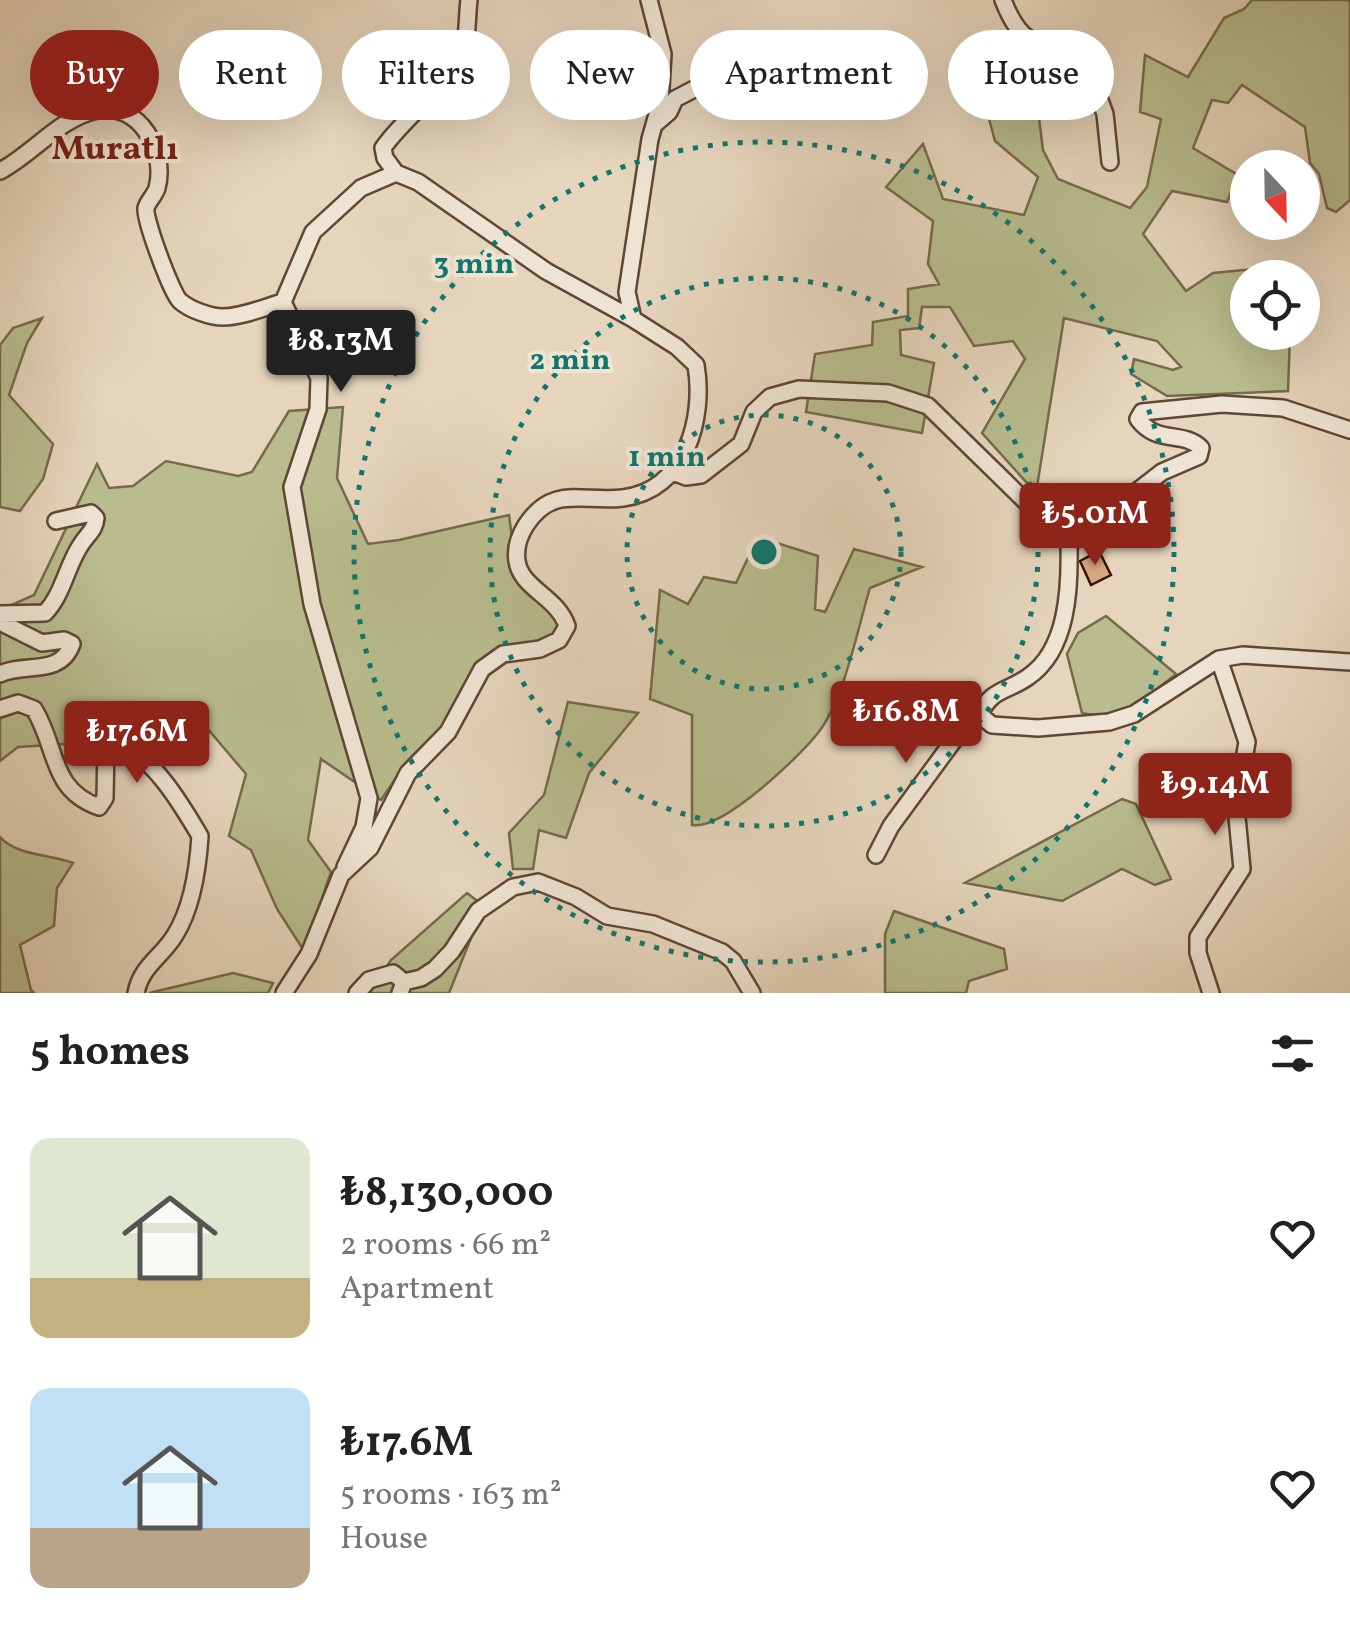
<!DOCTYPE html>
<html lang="en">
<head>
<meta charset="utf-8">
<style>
	:root { --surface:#fff; --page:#f2f2f2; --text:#222; --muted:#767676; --accent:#8f2418 }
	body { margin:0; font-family:Vollkorn,serif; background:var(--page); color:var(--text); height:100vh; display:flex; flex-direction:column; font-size:38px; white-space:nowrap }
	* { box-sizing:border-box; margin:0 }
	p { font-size:32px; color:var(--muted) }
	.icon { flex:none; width:55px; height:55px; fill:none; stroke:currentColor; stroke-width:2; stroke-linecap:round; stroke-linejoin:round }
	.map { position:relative; height:993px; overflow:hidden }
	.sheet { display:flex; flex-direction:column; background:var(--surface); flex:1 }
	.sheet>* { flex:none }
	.hud { position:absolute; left:30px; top:30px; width:1290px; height:90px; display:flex; gap:20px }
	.needle { width:65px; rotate:158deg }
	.buttons { position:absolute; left:1230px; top:150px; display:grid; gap:20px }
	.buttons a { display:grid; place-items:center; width:90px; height:90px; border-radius:50%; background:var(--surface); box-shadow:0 10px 40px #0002; font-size:50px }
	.price { position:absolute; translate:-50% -85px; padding:0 22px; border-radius:10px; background:var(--accent); color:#fff; font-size:32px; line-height:65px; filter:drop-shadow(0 2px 5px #0008) }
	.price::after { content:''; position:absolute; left:50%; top:60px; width:30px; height:22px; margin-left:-15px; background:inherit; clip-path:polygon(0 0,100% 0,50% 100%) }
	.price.on { background:#222; color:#fff }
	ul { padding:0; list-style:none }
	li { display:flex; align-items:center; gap:30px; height:250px; padding:0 30px }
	li span { display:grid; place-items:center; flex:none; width:280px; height:200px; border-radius:20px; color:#555 }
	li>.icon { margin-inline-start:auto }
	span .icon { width:120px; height:120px; fill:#fffc; stroke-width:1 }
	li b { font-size:42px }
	h2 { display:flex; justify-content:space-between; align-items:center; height:120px; padding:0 30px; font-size:42px }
	.chip { padding:0 35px; border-radius:45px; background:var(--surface); box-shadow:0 10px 40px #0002; font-size:35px; line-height:90px }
	.chip.on { background:var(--accent); color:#fff }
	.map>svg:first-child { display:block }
	.green { fill:#b8bc8e; stroke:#766a4a; stroke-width:2.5 }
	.building { fill:#d8a783; stroke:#331707; stroke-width:2.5 }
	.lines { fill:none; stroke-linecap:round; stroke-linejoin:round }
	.minor-casing { stroke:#604634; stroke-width:20 }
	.minor { stroke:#efe4d3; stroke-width:15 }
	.ring { fill:none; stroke:#0f766e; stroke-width:5; stroke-dasharray:5 10 }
	.labels { text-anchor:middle; stroke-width:8; stroke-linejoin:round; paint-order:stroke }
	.quarter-label { font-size:35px; font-weight:bold; fill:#7a1f14; stroke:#efe4d3 }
	.centre { fill:#0f766e; stroke:#efe4d3; stroke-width:5 }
	.ring-label { font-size:30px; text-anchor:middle; font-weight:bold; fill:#0f766e; stroke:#efe4d3; stroke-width:8; stroke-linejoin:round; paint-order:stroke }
</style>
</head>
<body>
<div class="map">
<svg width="1350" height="993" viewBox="0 0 1350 993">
	<rect width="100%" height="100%" fill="#e6d5bc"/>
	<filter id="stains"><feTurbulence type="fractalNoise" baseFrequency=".002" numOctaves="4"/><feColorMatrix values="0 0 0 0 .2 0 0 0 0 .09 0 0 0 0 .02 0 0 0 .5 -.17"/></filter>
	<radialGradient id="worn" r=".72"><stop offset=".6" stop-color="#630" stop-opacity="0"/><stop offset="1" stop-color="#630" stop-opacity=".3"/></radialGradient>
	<path class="green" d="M1252 0H1350V200L1336 212 1327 208 1319 174 1310 163 1305 127 1242 85 1228 103 1212 100 1193 148 1238 175 1227 202 1172 191 1143 234 1186 291 1213 273 1254 269 1259 277 1248 278V332L1290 333 1288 391 1167 396 1131 374 1134 359 1173 370 1181 367 1157 341 1064 318 1036 493 982 433 1025 359 1013 341 974 346 950 307H922L919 328 900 330 901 355 934 363 922 433 806 412 815 354 872 345 873 322 908 316V289L939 284 928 264 933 221 886 187 923 144 943 199 1024 215 1038 177 995 141 987 111 1039 118 1043 150 1058 179 1130 208 1147 187 1161 119 1140 112 1145 55 1188 77 1224 18 1244 9Z
		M42 318 27 343 9 395 53 444 43 479 20 511 0 507V345L13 328Z
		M343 407 337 478 368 544 399 540 509 515 517 576 555 611 560 628 544 641 524 644 490 655 445 726 409 759 381 800 321 759 308 840 331 872 304 951 277 909 251 850 229 836 246 774 201 721 165 705 152 739 122 730 99 742 18 747 0 761V610L34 595 97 464 109 488 133 486 166 461 238 476 252 472 289 411Z
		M758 537 818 556 815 609 825 612 854 549 922 567 870 588C857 630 845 698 818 733 799 757 722 831 692 825V715L650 699 660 590 688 604 704 577 736 583Z
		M1106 616 1176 674 1133 708 1108 718 1082 713 1067 654 1078 633Z
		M568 702 638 713 589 773 566 838 539 830 533 869H513L509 833 544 795Z
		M1122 799 1136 804 1171 879 1155 885 1122 869 1062 901 965 883Z
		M0 837C17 856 49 854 73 863L57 888 54 926 20 945 31 990 34 993H0Z
		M467 893 476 900 479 918 449 993H368L391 960Z
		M894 911 1004 949 1007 969 969 981 966 993H885V934Z
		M233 973 273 983 268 993H149Z"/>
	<path class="building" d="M1099 551 1111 575 1091 585 1080 561Z"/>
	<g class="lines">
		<defs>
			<path id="minor" d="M1003 0C1018 39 1034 51 1076 43L1080 46 1105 114 1110 162
				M654 125 669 112 675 99 696 88 772 92
				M0 171C33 154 60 117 98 110 139 102 167 151 157 188 155 195 148 201 146 208 144 219 172 294 180 301 190 310 211 317 223 317 242 317 265 307 283 302
				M396 173 385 158 383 148C405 116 452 84 464 48 468 33 467 15 469 0
				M673 472 686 477 701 475 741 444 754 412 770 397 799 389 888 393 928 406 1069 544C1070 588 1068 650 1028 677 1007 692 990 689 980 715L992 725 1038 728 1109 722 1134 714 1219 659 1243 655 1350 662
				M1069 544 1162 472 1199 456 1201 448C1183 430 1157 445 1138 419L1142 412 1222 404 1283 408 1350 430
				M0 614 45 613C63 594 66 568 80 546 87 534 95 531 96 518L91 513 56 521
				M0 622 42 643 64 640 72 644C60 677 25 662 0 674
				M0 709 18 703 34 709C58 748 50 790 99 807L105 798 106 745 118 741C154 759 180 802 200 836 198 868 192 908 175 935 162 957 141 966 136 993
				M876 855 891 826 965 725 980 715
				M345 867 364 827 369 798 312 604 292 487 318 409 319 378 283 302 313 232 361 188 396 173 418 182 546 271 633 319
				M404 982 421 978 435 969 452 951 478 911 513 887 538 882 576 897 607 916 653 924 722 952 733 961 752 993
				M284 993 309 954 341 875 370 848 408 773 448 732 482 669 503 654 540 649 559 640 567 626C557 596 521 589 517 561 515 548 519 536 526 525 553 484 583 503 623 498 686 490 705 418 696 365L677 347 633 319 627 292 650 139 660 104 663 54 649 0
				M357 993 369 980 393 973 404 982 400 993
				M1211 993 1198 953V937L1242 869 1236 807 1247 742 1219 659"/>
		</defs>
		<use href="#minor" class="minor-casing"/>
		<use href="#minor" class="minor"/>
	</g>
	<g class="ring">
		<circle cx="764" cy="552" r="137"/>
		<circle cx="764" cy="552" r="274"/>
		<circle cx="764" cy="552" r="410"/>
	</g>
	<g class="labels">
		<g class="quarter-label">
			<text x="115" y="159">Muratlı</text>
		</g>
	</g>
	<circle cx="764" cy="552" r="15" class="centre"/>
	<g class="ring-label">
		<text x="474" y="273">3 min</text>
		<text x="570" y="369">2 min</text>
		<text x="667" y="466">1 min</text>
	</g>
	<rect width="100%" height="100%" filter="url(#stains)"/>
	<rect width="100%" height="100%" fill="url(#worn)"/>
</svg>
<div class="buttons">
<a><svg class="needle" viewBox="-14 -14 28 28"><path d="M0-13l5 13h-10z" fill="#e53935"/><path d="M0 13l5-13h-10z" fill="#767676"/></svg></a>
<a><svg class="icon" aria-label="locate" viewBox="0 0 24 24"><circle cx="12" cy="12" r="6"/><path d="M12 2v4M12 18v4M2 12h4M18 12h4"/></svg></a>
</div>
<b class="price on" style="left:341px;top:395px">₺8.13M</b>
<b class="price" style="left:1095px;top:568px">₺5.01M</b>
<b class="price" style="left:906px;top:766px">₺16.8M</b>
<b class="price" style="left:137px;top:786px">₺17.6M</b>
<b class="price" style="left:1215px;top:838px">₺9.14M</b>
<div class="hud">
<a class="chip on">Buy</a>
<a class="chip">Rent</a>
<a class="chip">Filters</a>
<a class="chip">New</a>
<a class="chip">Apartment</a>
<a class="chip">House</a>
</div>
</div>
<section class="sheet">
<h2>5 homes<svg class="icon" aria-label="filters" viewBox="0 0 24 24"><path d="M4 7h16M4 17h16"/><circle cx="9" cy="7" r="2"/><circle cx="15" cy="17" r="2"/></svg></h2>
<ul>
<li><span style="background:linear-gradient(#dfe7d0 70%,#c2b280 0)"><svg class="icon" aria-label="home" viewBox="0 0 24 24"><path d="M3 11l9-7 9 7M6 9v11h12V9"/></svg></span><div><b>₺8,130,000</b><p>2 rooms · 66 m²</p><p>Apartment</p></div><svg class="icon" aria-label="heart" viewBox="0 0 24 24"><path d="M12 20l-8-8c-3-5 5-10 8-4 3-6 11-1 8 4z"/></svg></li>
<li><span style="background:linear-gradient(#bfe0f5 70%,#b9a48a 0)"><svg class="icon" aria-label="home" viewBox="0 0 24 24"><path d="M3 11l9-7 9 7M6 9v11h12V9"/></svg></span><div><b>₺17.6M</b><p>5 rooms · 163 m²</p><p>House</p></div><svg class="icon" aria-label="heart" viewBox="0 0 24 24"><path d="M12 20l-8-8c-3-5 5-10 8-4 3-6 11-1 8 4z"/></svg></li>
</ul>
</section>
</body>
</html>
